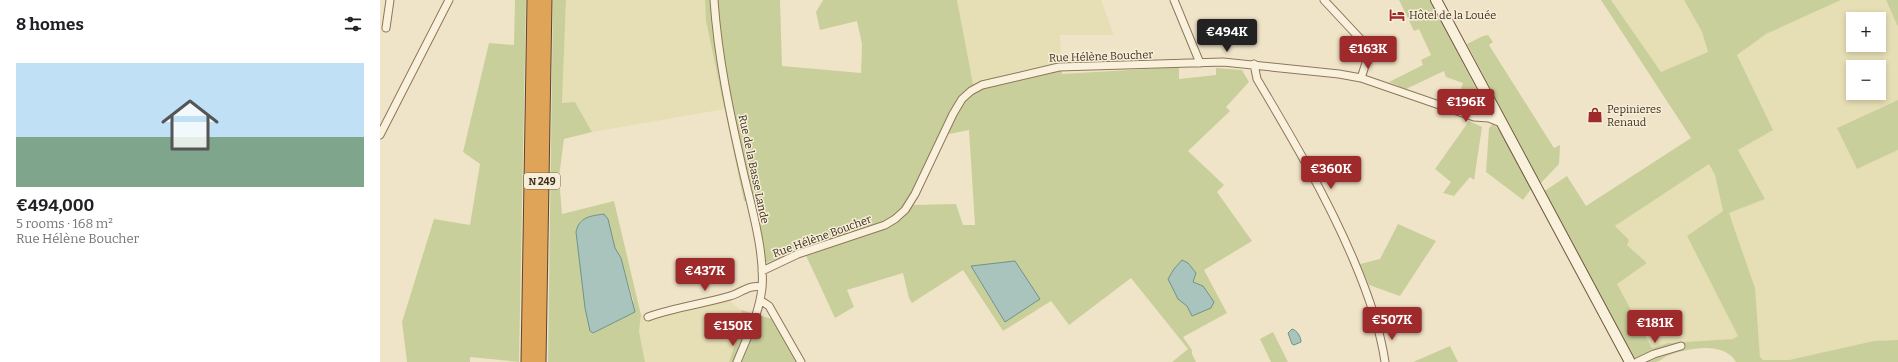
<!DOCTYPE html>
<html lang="en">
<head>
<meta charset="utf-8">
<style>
	:root { --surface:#fff; --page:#f6f6f6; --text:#202124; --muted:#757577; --accent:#9e2a2b }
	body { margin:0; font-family:Bitter,serif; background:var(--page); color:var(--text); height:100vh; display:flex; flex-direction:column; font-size:15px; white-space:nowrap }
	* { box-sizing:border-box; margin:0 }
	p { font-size:13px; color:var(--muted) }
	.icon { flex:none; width:22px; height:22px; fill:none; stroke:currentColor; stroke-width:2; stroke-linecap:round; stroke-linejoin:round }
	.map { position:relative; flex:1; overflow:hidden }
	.details { display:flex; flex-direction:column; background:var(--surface); width:380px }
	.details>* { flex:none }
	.tools { position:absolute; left:1466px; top:12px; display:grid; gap:8px }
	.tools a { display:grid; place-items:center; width:40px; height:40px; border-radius:0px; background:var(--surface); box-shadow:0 2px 6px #0003; font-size:20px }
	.price { position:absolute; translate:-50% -34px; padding:0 9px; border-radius:4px; background:var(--accent); color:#fff; font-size:13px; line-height:26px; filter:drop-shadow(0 1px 2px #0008) }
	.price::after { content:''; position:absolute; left:50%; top:24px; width:12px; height:9px; margin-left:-6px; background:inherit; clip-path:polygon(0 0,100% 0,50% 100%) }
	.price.active { background:#222; color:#fff }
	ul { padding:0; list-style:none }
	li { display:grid; align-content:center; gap:8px; height:212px; padding:0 16px }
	li span { display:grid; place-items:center; height:124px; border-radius:0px; color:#555 }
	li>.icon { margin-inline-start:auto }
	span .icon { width:72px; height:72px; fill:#fffc; stroke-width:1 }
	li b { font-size:17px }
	h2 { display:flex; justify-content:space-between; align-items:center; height:48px; padding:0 16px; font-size:17px }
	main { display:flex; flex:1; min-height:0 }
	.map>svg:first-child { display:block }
	.farmland { fill:#e6deb5; fill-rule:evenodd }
	.green { fill:#c9cf9b; fill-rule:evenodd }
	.water { fill:#a9c4bc; stroke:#6f938a }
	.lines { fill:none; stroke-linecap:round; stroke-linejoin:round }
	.street-casing { stroke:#8d765c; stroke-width:9 }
	.secondary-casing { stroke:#6f573f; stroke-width:12 }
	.highway-casing { stroke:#5b4430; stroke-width:15 }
	.street { stroke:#faf1dc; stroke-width:7 }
	.secondary { stroke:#faf1dc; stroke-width:10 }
	.highway { stroke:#e0a458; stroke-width:13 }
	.labels { text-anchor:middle; stroke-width:3; stroke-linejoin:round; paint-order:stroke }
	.shield { fill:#f7eed8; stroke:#756857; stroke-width:1 }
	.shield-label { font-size:10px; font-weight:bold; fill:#3d2e20 }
	.poi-label { font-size:11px; fill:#3d2e20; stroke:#f7eed8; text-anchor:start }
	.street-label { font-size:11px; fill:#3d2e20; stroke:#f7eed8 }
</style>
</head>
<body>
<main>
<section class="details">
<h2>8 homes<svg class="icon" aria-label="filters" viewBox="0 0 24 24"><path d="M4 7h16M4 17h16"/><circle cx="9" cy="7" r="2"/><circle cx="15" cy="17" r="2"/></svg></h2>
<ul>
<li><span style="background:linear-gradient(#bfe0f5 60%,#7fa58c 0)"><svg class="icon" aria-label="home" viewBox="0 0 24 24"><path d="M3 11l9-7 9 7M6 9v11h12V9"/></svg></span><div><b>€494,000</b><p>5 rooms · 168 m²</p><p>Rue Hélène Boucher</p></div></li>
</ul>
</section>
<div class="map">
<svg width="1518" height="362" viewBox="0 0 1518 362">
	<rect width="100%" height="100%" fill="#f0e4c8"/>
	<path class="farmland" d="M186 0H325L326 21 345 109 212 132 195 102 182 103Z
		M577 0H721L734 35H680L681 62 593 84Z
		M1231 0H1304L1322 32 1328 52 1281 72Z
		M1461 0H1506L1518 27V100L1457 128 1477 169 1518 150V340L1494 341 1441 354 1409 360 1388 362 1380 358 1375 288 1349 213 1385 199 1358 150 1366 76 1357 55 1386 34ZM1473 19H1499V45H1473ZM1473 67H1499V93H1473Z
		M1329 164 1335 175 1343 211 1307 236 1358 336 1353 339 1288 343 1272 348 1237 284 1267 263 1247 245 1235 226Z
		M347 292 351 302 361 310 363 321 349 362H265L259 331 261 315Z"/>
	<path class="green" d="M135 0H146L139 362 90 357V362H27L22 322 54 219 90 225 100 164 83 152 109 43 134 45Z
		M173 0H186L182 103 195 102 212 132 184 139 179 177 182 214 234 201 261 315 259 331 265 362H168ZM203 219 231 237 235 248 241 258 254 303 196 232 198 225Z
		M325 0H400L402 66 481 73 482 44 477 21 440 30 436 12 443 0H577L593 84 681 62 682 74 799 67V79L836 75V68L862 70 869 82 846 107 850 111 808 151 844 185 837 192 872 241 824 270 847 313 803 337 812 350V354L816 362H792L808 349 751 278 689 325 671 301 623 331 583 270 532 303 529 298 523 273 467 290 474 307 455 318 423 249 386 263 375 201H364L326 21ZM589 130 595 225H583L576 204 532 205 564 135Z
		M1019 0H1050L1104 104 1100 111 1093 113 1075 106 1083 83 1066 77 1064 71 1026 89 1009 82 1043 65 1041 60 1051 55 1039 29 1034 31Z
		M1221 0H1231L1281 72 1328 52 1322 32 1304 0H1461L1386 34 1357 55 1393 130 1358 150 1385 199 1349 213 1375 288 1380 357 1383 360H1409L1494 341 1518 340V362H1356C1343 340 1306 349 1287 356 1283 358 1280 361 1276 362 1270 362 1263 362 1257 362L1163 192 1187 176 1206 206 1311 138ZM1329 164 1335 175 1343 211 1307 236 1358 336 1353 339 1288 343 1272 348 1237 284 1267 263 1247 245 1249 240 1235 226Z
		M1506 0H1518V27Z
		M1108 35 1113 42 1109 45 1174 148 1180 145V147L1179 164 1160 184 1087 44 1103 36Z
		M1518 100V150L1477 169 1457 128Z
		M1089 121 1102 127 1094 180 1090 177 1074 196 1063 193 1071 182 1055 169Z
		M1113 124 1119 130 1151 189 1143 200 1106 172 1109 128Z
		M1018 224 1056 241 1020 296 989 285 980 264 1000 259Z
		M361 310 392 319 418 362H349L363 321Z
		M893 332 908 362H891L880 339Z
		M1070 346 1078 362H1033Z"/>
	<path class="water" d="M224 214 228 219 235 248 241 258 255 312 213 333 210 331 205 308 196 232C199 217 210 216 224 214Z
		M802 260 808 263 816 273 813 282 823 286 834 302 831 308 812 316 807 306 798 299 788 279 794 269Z
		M635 261 660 299 625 322 591 266Z
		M912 329C917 330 921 337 921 342L914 345 912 344 908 333Z"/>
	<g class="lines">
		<defs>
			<path id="street" d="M334 0C338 58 350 114 363 171 371 206 385 252 382 288 379 315 367 337 357 362
				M794 0 820 63
				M944 0 987 46 989 54 981 78
				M6 28 10 0
				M874 64 877 79C912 138 947 197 974 261 988 294 1000 327 1005 362
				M1108 99 1106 111 1094 117 1109 118 1121 123
				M0 135 69 0
				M382 271 418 254 505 225 515 219 525 210 535 194 573 114 582 99 591 91 602 85 679 67 843 62 959 74 981 78 1094 117
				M380 300 389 306 421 362
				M268 317C295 307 323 304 350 296 361 293 369 284 382 287
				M1257 362 1274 354 1301 346"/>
			<path id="secondary" d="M1056 0 1250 362"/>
			<path id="highway" d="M148 362 154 0
				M159 362 165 0"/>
		</defs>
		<use href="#street" class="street-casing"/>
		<use href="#secondary" class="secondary-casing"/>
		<use href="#highway" class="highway-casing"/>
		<use href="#street" class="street"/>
		<use href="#secondary" class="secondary"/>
		<use href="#highway" class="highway"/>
	</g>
	<defs>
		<symbol id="hotel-bare" viewBox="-9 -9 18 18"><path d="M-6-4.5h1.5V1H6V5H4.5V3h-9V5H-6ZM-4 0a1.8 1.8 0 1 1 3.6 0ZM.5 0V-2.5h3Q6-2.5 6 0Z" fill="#9e2a2b" stroke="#f7eed8" stroke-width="2.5" paint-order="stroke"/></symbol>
		<symbol id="shop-bare" viewBox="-9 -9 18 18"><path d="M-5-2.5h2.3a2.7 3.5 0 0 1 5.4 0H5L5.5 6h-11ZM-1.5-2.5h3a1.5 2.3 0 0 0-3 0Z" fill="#9e2a2b" stroke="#f7eed8" stroke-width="2.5" paint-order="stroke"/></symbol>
	</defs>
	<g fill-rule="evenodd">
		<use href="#hotel-bare" x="1006" y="4" width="22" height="22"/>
		<use href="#shop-bare" x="1204" y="104" width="22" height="22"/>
	</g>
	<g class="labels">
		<rect class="shield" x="144" y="173" width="36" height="16" rx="3"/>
		<g class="shield-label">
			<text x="162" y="185">N 249</text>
		</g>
		<g class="poi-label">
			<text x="1029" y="19">Hôtel de la Louée</text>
			<text x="1227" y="113">Pepinieres<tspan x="1227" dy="13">Renaud</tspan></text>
		</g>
		<g class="street-label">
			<text transform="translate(721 56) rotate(-2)" y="4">Rue Hélène Boucher</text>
			<text transform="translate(374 169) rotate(78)" y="4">Rue de la Basse Lande</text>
			<text transform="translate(442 236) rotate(-20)" y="4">Rue Hélène Boucher</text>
		</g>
	</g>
</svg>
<div class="tools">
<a>+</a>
<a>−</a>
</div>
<b class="price active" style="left:847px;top:53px">€494K</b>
<b class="price" style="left:988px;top:70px">€163K</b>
<b class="price" style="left:1086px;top:123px">€196K</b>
<b class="price" style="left:951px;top:190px">€360K</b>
<b class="price" style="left:325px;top:292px">€437K</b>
<b class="price" style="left:1012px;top:341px">€507K</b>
<b class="price" style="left:1275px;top:344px">€181K</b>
<b class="price" style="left:353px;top:347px">€150K</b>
</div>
</main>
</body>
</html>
